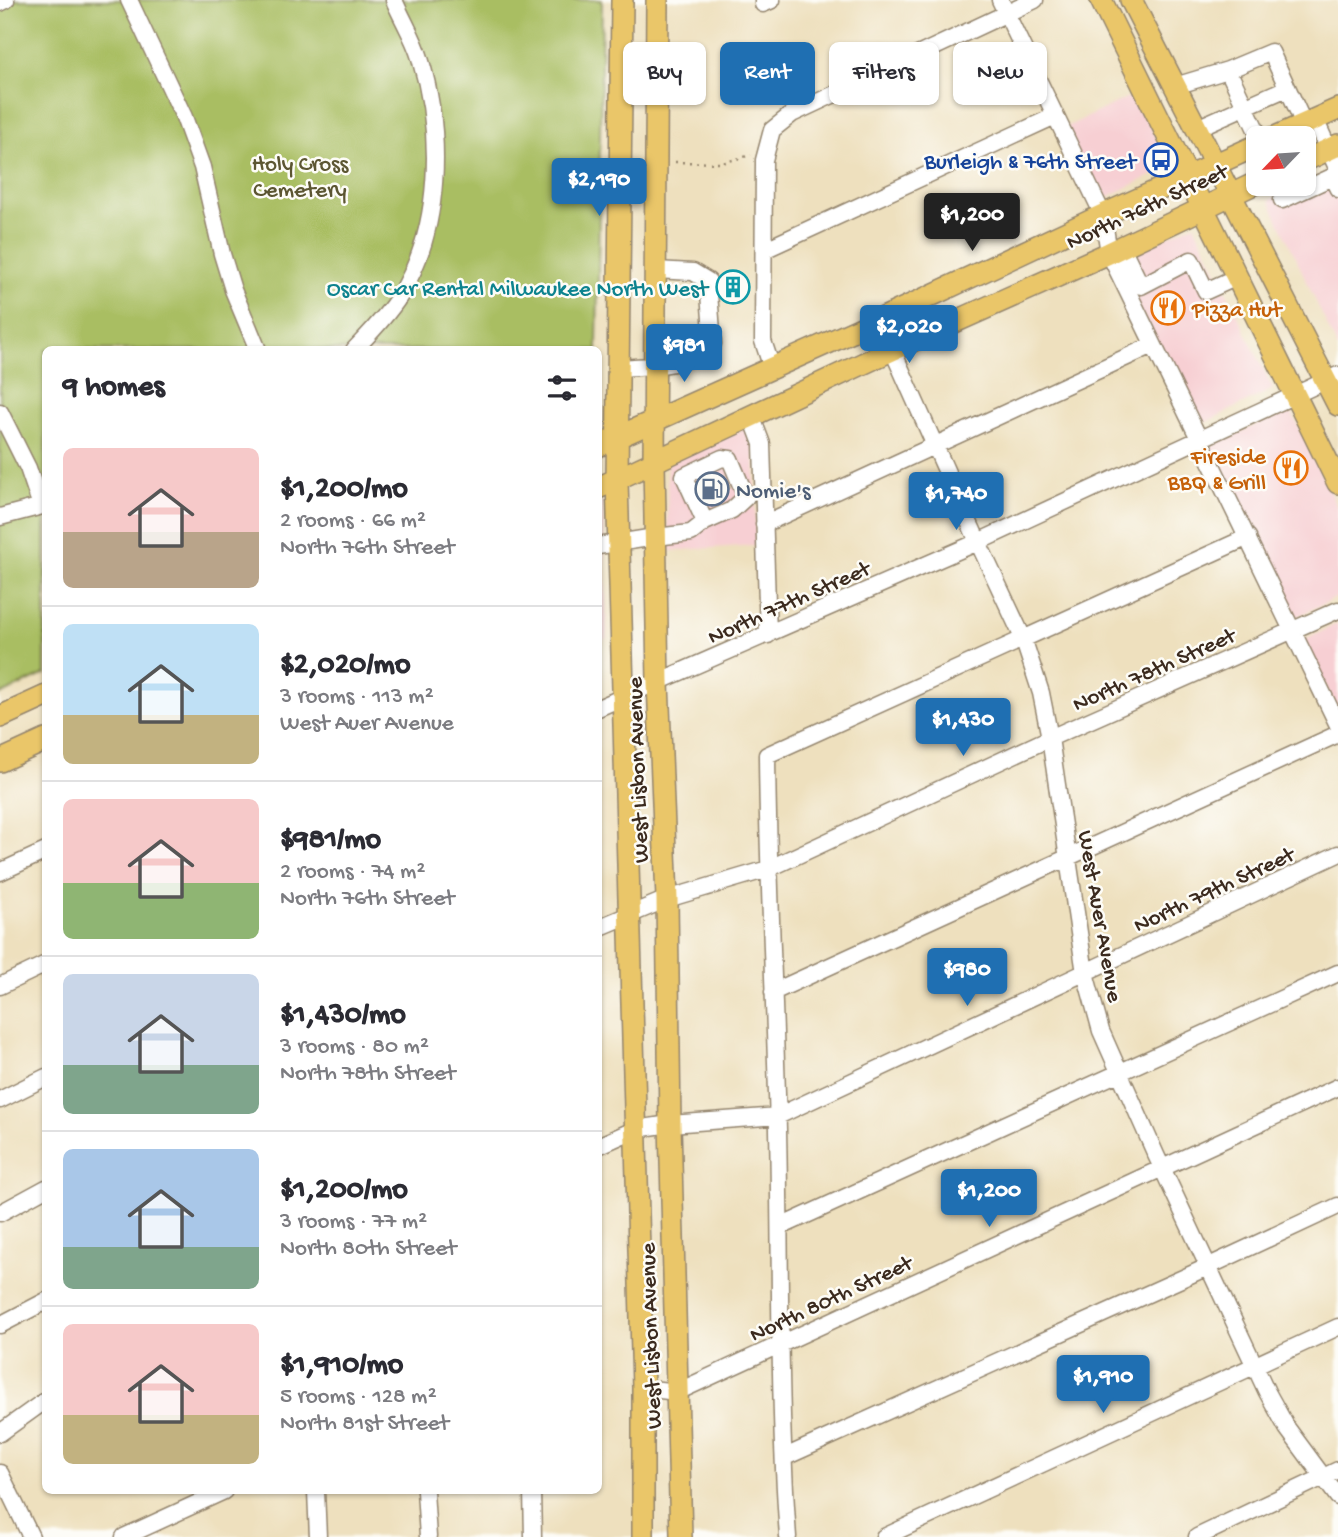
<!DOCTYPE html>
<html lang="en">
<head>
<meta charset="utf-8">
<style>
	:root { --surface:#fff; --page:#f2f2f3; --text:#2b2b33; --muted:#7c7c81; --line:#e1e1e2; --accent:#1f6fb2 }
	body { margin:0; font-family:"Gochi Hand",sans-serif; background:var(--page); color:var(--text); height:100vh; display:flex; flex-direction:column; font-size:26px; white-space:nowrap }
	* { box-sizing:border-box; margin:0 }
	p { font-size:23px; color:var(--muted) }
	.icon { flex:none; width:38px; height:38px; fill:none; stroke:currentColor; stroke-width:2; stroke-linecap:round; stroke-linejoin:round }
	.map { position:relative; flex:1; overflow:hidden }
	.sheet { position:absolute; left:42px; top:346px; width:560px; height:1148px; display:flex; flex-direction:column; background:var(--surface); border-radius:10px; box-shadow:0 2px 5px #0004 }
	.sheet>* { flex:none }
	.top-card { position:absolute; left:623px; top:42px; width:609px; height:63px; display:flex; gap:14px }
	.needle { width:46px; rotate:245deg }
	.buttons { position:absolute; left:1246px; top:126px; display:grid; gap:14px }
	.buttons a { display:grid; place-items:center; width:70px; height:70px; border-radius:10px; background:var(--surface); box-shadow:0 2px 5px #0004; font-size:35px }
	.price { position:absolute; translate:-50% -60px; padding:0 16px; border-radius:7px; background:var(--accent); color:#fff; font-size:23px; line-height:46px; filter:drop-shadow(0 2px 4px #0008) }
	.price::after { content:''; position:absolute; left:50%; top:42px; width:21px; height:16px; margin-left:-10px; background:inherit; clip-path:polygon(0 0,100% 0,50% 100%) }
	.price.on { background:#222; color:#fff }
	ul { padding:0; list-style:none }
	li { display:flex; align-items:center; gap:21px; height:175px; padding:0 21px }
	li+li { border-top:2px solid var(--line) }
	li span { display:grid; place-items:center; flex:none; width:196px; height:140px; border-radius:10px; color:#555 }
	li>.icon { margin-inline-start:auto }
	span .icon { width:84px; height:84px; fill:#fffc; stroke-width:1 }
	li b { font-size:30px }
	h2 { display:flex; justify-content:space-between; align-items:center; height:84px; padding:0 21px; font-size:30px }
	.pill { padding:0 24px; border-radius:10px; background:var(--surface); box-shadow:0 2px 5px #0004; font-size:24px; line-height:63px }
	.pill.on { background:var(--accent); color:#fff }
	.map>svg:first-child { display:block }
	.built { fill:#f7cfd3 }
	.green { fill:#a9be62; stroke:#727440; stroke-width:2 }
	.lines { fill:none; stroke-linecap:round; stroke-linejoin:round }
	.minor-tunnel { stroke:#cabc9e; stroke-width:16; stroke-dasharray:16 8; stroke-linecap:butt }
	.minor-casing { stroke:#94856e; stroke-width:19 }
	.major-casing { stroke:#94856e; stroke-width:24 }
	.path { stroke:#94856e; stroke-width:2.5; stroke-dasharray:2 5; stroke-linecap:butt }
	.minor { stroke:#fff; stroke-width:16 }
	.major { stroke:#eac669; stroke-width:21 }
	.labels { text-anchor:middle; stroke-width:5; stroke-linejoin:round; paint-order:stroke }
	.transit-label { font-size:23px; fill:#164399; stroke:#fdfcf7; text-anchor:end }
	.park-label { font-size:23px; fill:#5c5632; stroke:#fdfcf7 }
	.street-label { font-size:23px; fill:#3b2a1e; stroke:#fdfcf7 }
	.culture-label { font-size:23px; fill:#0d838f; stroke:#fdfcf7; text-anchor:end }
	.food-label { font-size:23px; fill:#c56008; stroke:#fdfcf7; text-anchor:start }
	.service-label { font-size:23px; fill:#4e5e75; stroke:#fdfcf7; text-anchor:start }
</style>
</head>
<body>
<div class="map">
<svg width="1338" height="1537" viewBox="0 0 1338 1537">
	<rect width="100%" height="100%" fill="#fdfcf7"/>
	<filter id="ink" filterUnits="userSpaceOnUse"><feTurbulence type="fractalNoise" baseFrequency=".0143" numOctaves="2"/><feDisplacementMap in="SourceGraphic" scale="14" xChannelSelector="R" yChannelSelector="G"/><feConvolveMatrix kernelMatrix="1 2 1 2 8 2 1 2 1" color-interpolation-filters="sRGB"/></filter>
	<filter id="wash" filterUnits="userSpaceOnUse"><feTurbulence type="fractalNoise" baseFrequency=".00686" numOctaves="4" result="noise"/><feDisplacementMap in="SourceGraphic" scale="28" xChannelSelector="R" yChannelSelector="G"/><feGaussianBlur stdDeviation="1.57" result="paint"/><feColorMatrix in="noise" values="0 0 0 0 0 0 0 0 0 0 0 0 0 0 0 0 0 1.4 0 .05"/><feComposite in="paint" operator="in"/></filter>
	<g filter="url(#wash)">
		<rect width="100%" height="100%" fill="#eee0be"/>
		<path class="built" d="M1135 94 1170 167 1095 203 1060 130Z
			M1338 168V349L1269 200Z
			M1194 224 1273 389 1192 429 1109 264Z
			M1290 409 1338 509V597L1292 619 1209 447Z
			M754 425 756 545 668 551 667 463Z
			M603 502 607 638 599 641 598 503Z
			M1338 623V712L1303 641Z"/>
		<path class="green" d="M0 0H602L597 350H46L45 674 0 695Z"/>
	</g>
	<g filter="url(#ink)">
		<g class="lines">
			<path class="minor-tunnel" d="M697 496 728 481"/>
			<defs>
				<path id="minor" d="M129 0 184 117 202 167 222 254 233 290 258 350
					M763 0V4L772 0
					M1000 0 1103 215 1109 253 1338 725
					M0 3 6 0
					M1228 70 1260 138
					M1175 86 1228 70 1271 52 1304 124
					M1315 119 1338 170
					M1197 128 1287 88
					M1282 200 1332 177 1338 189
					M1122 247 1141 286 1191 260 1206 291 1237 277
					M764 250 1055 116
					M879 320 978 542 1023 638 1041 693 1050 738 1085 973 1101 1031 1156 1155 1267 1392 1287 1428 1338 1497
					M354 350C370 333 386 317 399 297 442 229 443 133 420 58 414 38 402 19 394 0
					M619 368C648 366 691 367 713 344L708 281 693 272 655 270
					M772 368 763 341 764 160 772 130 792 114 1035 0
					M0 412 28 468 41 506
					M751 415 762 444 768 635
					M0 517 46 505
					M764 524 1153 345
					M598 546 655 537 691 533 705 522 732 510 746 497 730 459 722 458 684 476 705 522
					M598 708 978 542 1338 375
					M0 872 46 851
					M598 928 667 899 768 869 1050 738 1338 610
					M0 986 46 964
					M773 992 1338 734
					M0 1100 46 1077
					M598 1146 636 1129 670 1124 778 1116 1338 854
					M0 1213 46 1188
					M780 1227 1338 973
					M0 1325 46 1301
					M643 1388 677 1392 1338 1087
					M0 1433 46 1400
					M785 1457 1192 1274 1338 1206
					M0 1473 31 1537
					M316 1491 318 1537
					M425 1491 428 1537
					M532 1491 533 1537
					M124 1537 224 1491
					M788 1537C778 1402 781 1265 778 1130 775 1005 768 880 767 755L1248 537
					M884 1537 1338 1327
					M1197 1537 1338 1470"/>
				<path id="major" d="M622 0 617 480 643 1388V1537
					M657 0 654 462 658 682 667 899 670 1124 681 1537
					M1101 0 1338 483
					M1131 0 1338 405
					M1273 138 1338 109
					M1304 161 1338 145
					M598 446 879 320 1103 215 1258 145
					M598 488 892 350 1109 253 1258 182
					M0 717 46 696
					M0 761 46 740"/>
			</defs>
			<use href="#minor" class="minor-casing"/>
			<use href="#major" class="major-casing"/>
			<path class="path" d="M675 162 722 163 751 155"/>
			<use href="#minor" class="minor"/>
			<use href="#major" class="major"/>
		</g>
	</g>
	<defs>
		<symbol id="bus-ring" viewBox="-11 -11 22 22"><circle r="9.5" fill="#fdfcf7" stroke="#1a4fb4" stroke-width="1.5"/><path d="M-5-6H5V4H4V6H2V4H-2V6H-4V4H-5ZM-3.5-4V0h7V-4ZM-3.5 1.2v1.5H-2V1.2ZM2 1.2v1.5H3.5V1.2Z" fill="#1a4fb4"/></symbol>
		<symbol id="building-ring" viewBox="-11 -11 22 22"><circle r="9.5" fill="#fdfcf7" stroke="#0f9aa8" stroke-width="1.5"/><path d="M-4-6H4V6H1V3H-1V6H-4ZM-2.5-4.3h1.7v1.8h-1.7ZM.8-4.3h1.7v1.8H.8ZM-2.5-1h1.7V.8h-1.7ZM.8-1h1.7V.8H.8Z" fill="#0f9aa8"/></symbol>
		<symbol id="restaurant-ring" viewBox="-11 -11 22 22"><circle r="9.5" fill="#fdfcf7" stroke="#e8710a" stroke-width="1.5"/><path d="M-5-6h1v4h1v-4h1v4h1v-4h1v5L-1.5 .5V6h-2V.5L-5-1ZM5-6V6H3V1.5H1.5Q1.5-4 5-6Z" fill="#e8710a"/></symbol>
		<symbol id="fuel-ring" viewBox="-11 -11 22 22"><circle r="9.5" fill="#fdfcf7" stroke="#5c6f8a" stroke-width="1.5"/><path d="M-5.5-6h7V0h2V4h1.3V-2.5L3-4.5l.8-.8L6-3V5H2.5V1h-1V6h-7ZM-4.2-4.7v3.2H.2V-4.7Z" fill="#5c6f8a"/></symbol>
	</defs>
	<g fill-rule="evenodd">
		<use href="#bus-ring" x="1142" y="141" width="38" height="38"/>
		<use href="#building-ring" x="714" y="268" width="38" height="38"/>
		<use href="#restaurant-ring" x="1149" y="289" width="38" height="38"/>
		<use href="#restaurant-ring" x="1272" y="449" width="38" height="38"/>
		<use href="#fuel-ring" x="693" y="470" width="38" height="38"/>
	</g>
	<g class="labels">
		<g class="transit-label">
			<text x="1136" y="168">Burleigh &amp; 76th Street</text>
		</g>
		<g class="park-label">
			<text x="300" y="170">Holy Cross<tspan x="300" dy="26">Cemetery</tspan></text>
		</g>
		<g class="street-label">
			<text transform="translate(1146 205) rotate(-25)" y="8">North 76th Street</text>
			<text transform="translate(788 601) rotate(-24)" y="8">North 77th Street</text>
			<text transform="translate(1153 668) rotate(-24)" y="8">North 78th Street</text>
			<text transform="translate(636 770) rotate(-92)" y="8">West Lisbon Avenue</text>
			<text transform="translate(1213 888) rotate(-25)" y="8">North 79th Street</text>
			<text transform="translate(1102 916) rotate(80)" y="8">West Auer Avenue</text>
			<text transform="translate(830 1297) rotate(-25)" y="8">North 80th Street</text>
			<text transform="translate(649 1336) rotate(-92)" y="8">West Lisbon Avenue</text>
		</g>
		<g class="culture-label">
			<text x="708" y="295">Oscar Car Rental Milwaukee North West</text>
		</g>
		<g class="food-label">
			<text x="1192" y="316">Pizza Hut</text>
			<text x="1266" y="463" text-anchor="end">Fireside<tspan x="1266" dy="26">BBQ &amp; Grill</tspan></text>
		</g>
		<g class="service-label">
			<text x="736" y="497">Nomie's</text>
		</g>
	</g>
</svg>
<div class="buttons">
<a><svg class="needle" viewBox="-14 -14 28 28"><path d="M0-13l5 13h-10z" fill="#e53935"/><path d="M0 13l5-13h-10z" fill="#7c7c81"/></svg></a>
</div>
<b class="price" style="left:599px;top:218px">$2,190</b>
<b class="price on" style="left:972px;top:253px">$1,200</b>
<b class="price" style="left:909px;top:365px">$2,020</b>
<b class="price" style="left:684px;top:384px">$981</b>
<b class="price" style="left:956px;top:532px">$1,740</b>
<b class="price" style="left:963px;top:758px">$1,430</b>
<b class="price" style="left:967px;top:1008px">$980</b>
<b class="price" style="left:989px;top:1229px">$1,200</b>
<b class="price" style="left:1103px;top:1415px">$1,910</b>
<div class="top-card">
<a class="pill">Buy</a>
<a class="pill on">Rent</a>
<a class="pill">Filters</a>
<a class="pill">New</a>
</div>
<section class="sheet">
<h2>9 homes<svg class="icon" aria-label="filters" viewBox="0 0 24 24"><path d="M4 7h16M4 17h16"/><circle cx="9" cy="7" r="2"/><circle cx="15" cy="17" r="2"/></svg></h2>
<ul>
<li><span style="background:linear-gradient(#f6c9c9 60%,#b9a48a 0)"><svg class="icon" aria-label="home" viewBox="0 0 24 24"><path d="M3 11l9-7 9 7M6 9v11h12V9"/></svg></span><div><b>$1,200/mo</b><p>2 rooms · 66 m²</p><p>North 76th Street</p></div></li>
<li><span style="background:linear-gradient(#bfe0f5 65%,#c2b280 0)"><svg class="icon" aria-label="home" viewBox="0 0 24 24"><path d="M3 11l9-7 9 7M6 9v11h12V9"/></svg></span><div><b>$2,020/mo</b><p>3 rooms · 113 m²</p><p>West Auer Avenue</p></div></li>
<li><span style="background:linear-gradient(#f6c9c9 60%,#8fb573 0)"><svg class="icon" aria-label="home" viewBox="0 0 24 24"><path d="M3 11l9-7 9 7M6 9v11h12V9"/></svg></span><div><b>$981/mo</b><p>2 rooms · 74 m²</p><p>North 76th Street</p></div></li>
<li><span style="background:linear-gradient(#c9d6e8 65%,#7fa58c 0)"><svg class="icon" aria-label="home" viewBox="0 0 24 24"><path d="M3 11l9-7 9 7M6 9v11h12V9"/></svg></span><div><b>$1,430/mo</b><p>3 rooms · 80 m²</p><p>North 78th Street</p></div></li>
<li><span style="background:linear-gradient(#a9c7e8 70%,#7fa58c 0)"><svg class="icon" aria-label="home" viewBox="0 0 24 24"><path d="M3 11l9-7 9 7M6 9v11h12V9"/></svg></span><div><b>$1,200/mo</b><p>3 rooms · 77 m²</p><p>North 80th Street</p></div></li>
<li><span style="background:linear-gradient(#f6c9c9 65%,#c2b280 0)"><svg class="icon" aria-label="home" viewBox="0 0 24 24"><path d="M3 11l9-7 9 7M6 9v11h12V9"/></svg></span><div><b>$1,910/mo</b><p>5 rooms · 128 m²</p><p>North 81st Street</p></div></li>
</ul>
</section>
</div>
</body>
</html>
